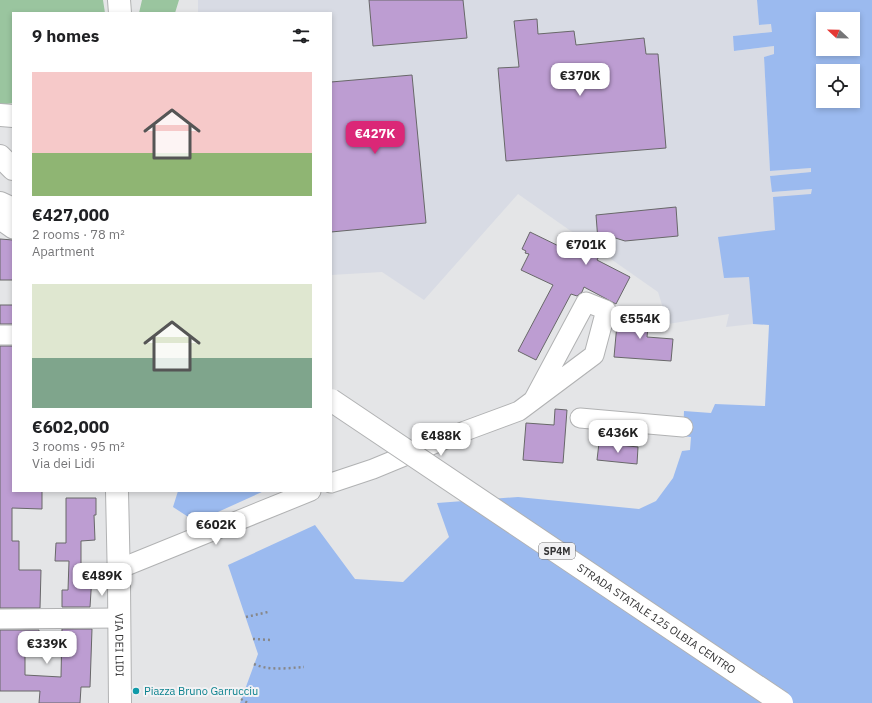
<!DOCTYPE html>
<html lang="en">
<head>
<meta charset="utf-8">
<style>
	:root { --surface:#fff; --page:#f2f2f2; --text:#202124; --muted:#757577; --accent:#db2777 }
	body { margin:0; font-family:"IBM Plex Sans",sans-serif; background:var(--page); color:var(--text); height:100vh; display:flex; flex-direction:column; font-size:15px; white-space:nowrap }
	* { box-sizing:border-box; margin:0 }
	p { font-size:13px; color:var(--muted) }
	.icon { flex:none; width:22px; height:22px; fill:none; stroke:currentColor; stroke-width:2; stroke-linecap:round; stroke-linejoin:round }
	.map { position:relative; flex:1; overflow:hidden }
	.panel { position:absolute; left:12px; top:12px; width:320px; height:480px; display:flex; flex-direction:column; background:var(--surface); border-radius:0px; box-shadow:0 2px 6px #0003 }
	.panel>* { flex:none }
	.needle { width:26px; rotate:292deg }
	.controls { position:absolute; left:816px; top:12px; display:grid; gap:8px }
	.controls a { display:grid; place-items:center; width:44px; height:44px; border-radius:0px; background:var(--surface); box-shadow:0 2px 6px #0003; font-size:20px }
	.price { position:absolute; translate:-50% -34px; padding:0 9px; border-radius:8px; background:#fff; color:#222; font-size:13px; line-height:26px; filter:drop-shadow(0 1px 2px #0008) }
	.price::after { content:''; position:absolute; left:50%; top:24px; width:12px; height:9px; margin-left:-6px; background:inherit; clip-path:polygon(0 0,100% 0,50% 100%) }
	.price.on { background:var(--accent); color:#fff }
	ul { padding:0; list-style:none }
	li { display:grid; align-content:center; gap:8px; height:212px; padding:0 20px }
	li span { display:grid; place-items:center; height:124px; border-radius:0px; color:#555 }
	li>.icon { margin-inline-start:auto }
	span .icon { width:72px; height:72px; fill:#fffc; stroke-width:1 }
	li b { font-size:17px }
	h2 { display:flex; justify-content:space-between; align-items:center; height:48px; padding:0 20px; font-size:17px }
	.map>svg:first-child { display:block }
	.built { fill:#d8dbe4 }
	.green { fill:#9ac59f }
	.water { fill:#9bbaef; fill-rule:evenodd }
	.building { fill:#bd9dd2; stroke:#686869 }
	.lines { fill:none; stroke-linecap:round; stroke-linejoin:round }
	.minor-casing { stroke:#b1b2b3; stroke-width:21 }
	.major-casing { stroke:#b1b2b3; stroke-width:24 }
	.path { stroke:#878789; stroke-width:2.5; stroke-dasharray:2 3; stroke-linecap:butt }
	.minor { stroke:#fff; stroke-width:19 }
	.major { stroke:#fff; stroke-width:22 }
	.major-bridge-casing { stroke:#b1b2b3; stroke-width:24; stroke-linecap:butt }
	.major-bridge { stroke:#fff; stroke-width:22 }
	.culture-dot { fill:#0f9aa8; stroke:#f2f2f4; stroke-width:1.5 }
	.labels { text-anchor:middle; stroke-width:4; stroke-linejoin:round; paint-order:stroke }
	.shield { fill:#f2f2f4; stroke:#6e6e6f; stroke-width:1 }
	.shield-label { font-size:10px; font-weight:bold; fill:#353536 }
	.street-label { font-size:11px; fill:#353536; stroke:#f2f2f4 }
	.culture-label { font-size:11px; fill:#0d838f; stroke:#f2f2f4; text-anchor:start }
</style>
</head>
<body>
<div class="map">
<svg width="872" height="703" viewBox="0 0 872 703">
	<rect width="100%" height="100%" fill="#e4e5e7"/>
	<path class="built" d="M198 0H757L759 25 772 24V32L733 36 735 51 774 46V54L764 57 770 171 811 168V172L770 176 773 192 812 189V194L775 230 749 277 753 324 726 327 729 314 668 324 658 292 518 194 424 300 382 272 331 275V13H198Z"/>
	<path class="green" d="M0 0H103L105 13H13V103L0 105Z
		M142 0H179L175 13H139Z"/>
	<path class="water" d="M757 0H872V703H240L258 654 228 565 315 525 355 579 403 582 449 537 437 503 518 497 639 509 656 501 673 478 682 451 690 450 691 437 683 436 684 411 711 413 715 404 765 406 769 325 753 324 749 277 724 278 718 237 775 230 773 197 811 194 812 189 772 192 770 176 811 172V168L770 171 764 57 774 54V46L734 51 733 36 772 32 771 24 759 25ZM823 19H853V49H823ZM823 71H853V101H823Z
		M178 491H264L196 522 173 507Z"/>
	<path class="building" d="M369 0H463L467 38 373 46Z
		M537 19 538 34 574 31 576 45 644 38 646 54H658L666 148 506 161 498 68 519 67 514 21Z
		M412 75 426 223 331 232V82Z
		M676 207 678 236 625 241 609 236 597 260 630 277 616 304 584 287 582 292 577 296 571 294 536 360 518 351 553 285 521 270 529 254 525 253 526 251 522 249 530 232 571 252 576 242 599 254 596 215Z
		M0 239 13 240V280H0Z
		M0 305H13V324H0Z
		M618 313 649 316 647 337 673 339 671 361 614 357Z
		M0 346H13V491H42V509L12 508V541H19V570H41L40 608H0Z
		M555 409 567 410 563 463 523 460 526 423 554 425Z
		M599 443 638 447 637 464 597 460Z
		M66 498H96V515H94L95 540 81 541V576H92L90 607H62V590H68L69 561H55L56 543H66Z
		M62 629H92L90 687H81L80 703H39L40 691H0V630H39L38 649H25V675L61 677Z"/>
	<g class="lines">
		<defs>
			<path id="minor" d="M0 220 13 229
				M0 335H13
				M580 418 683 427
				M331 483 373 469 465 431 519 411 594 355 606 310 586 302 534 399
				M119 564 126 566 311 491
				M0 619 119 618"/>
			<g id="major">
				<path d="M119 0 120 13"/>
				<path d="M0 115 13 116"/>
				<path d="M0 156 13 169"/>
				<path d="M0 203 13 209"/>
				<path id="s1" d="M117 491 119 583 120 703"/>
			</g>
		</defs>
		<use href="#minor" class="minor-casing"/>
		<use href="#major" class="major-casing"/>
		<path class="path" d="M246 617 268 612
			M253 639 272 640
			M254 664C269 671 288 668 304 667
			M241 699 248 703"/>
		<use href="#minor" class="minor"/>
		<use href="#major" class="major"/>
		<defs>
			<g id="major-bridge">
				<path id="s2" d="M331 400 782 703"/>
			</g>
		</defs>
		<use href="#major-bridge" class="major-bridge-casing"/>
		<use href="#major-bridge" class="major-bridge"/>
	</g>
	<circle class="culture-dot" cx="136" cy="691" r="4"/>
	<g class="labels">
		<rect class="shield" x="539" y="543" width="36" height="16" rx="3"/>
		<g class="shield-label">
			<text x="557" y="555">SP4M</text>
		</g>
		<g class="street-label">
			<text dy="4" stroke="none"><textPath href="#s2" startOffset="392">STRADA STATALE 125 OLBIA CENTRO</textPath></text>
			<text dy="4" stroke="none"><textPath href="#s1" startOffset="154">VIA DEI LIDI</textPath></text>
		</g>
		<g class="culture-label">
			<text x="144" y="695">Piazza Bruno Garrucciu</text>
		</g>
	</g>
</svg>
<div class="controls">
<a><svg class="needle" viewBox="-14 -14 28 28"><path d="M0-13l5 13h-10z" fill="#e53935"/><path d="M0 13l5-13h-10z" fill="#757577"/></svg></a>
<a><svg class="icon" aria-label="locate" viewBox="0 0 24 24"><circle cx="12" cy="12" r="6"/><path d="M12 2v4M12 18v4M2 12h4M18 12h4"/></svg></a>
</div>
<b class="price" style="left:580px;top:97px">€370K</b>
<b class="price on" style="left:375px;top:155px">€427K</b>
<b class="price" style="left:586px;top:266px">€701K</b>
<b class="price" style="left:640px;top:340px">€554K</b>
<b class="price" style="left:618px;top:454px">€436K</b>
<b class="price" style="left:441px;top:457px">€488K</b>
<b class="price" style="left:216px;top:546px">€602K</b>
<b class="price" style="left:102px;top:597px">€489K</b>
<b class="price" style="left:47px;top:665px">€339K</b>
<section class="panel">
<h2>9 homes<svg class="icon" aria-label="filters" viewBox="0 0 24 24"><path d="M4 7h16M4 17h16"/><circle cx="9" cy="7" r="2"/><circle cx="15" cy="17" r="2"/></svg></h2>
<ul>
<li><span style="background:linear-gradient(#f6c9c9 65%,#8fb573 0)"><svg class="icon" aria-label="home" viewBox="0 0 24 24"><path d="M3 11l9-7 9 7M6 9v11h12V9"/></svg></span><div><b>€427,000</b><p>2 rooms · 78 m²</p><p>Apartment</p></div></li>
<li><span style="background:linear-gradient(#dfe7d0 60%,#7fa58c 0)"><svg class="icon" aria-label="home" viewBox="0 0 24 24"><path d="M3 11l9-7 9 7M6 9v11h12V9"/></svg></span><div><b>€602,000</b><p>3 rooms · 95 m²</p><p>Via dei Lidi</p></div></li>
</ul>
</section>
</div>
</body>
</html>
